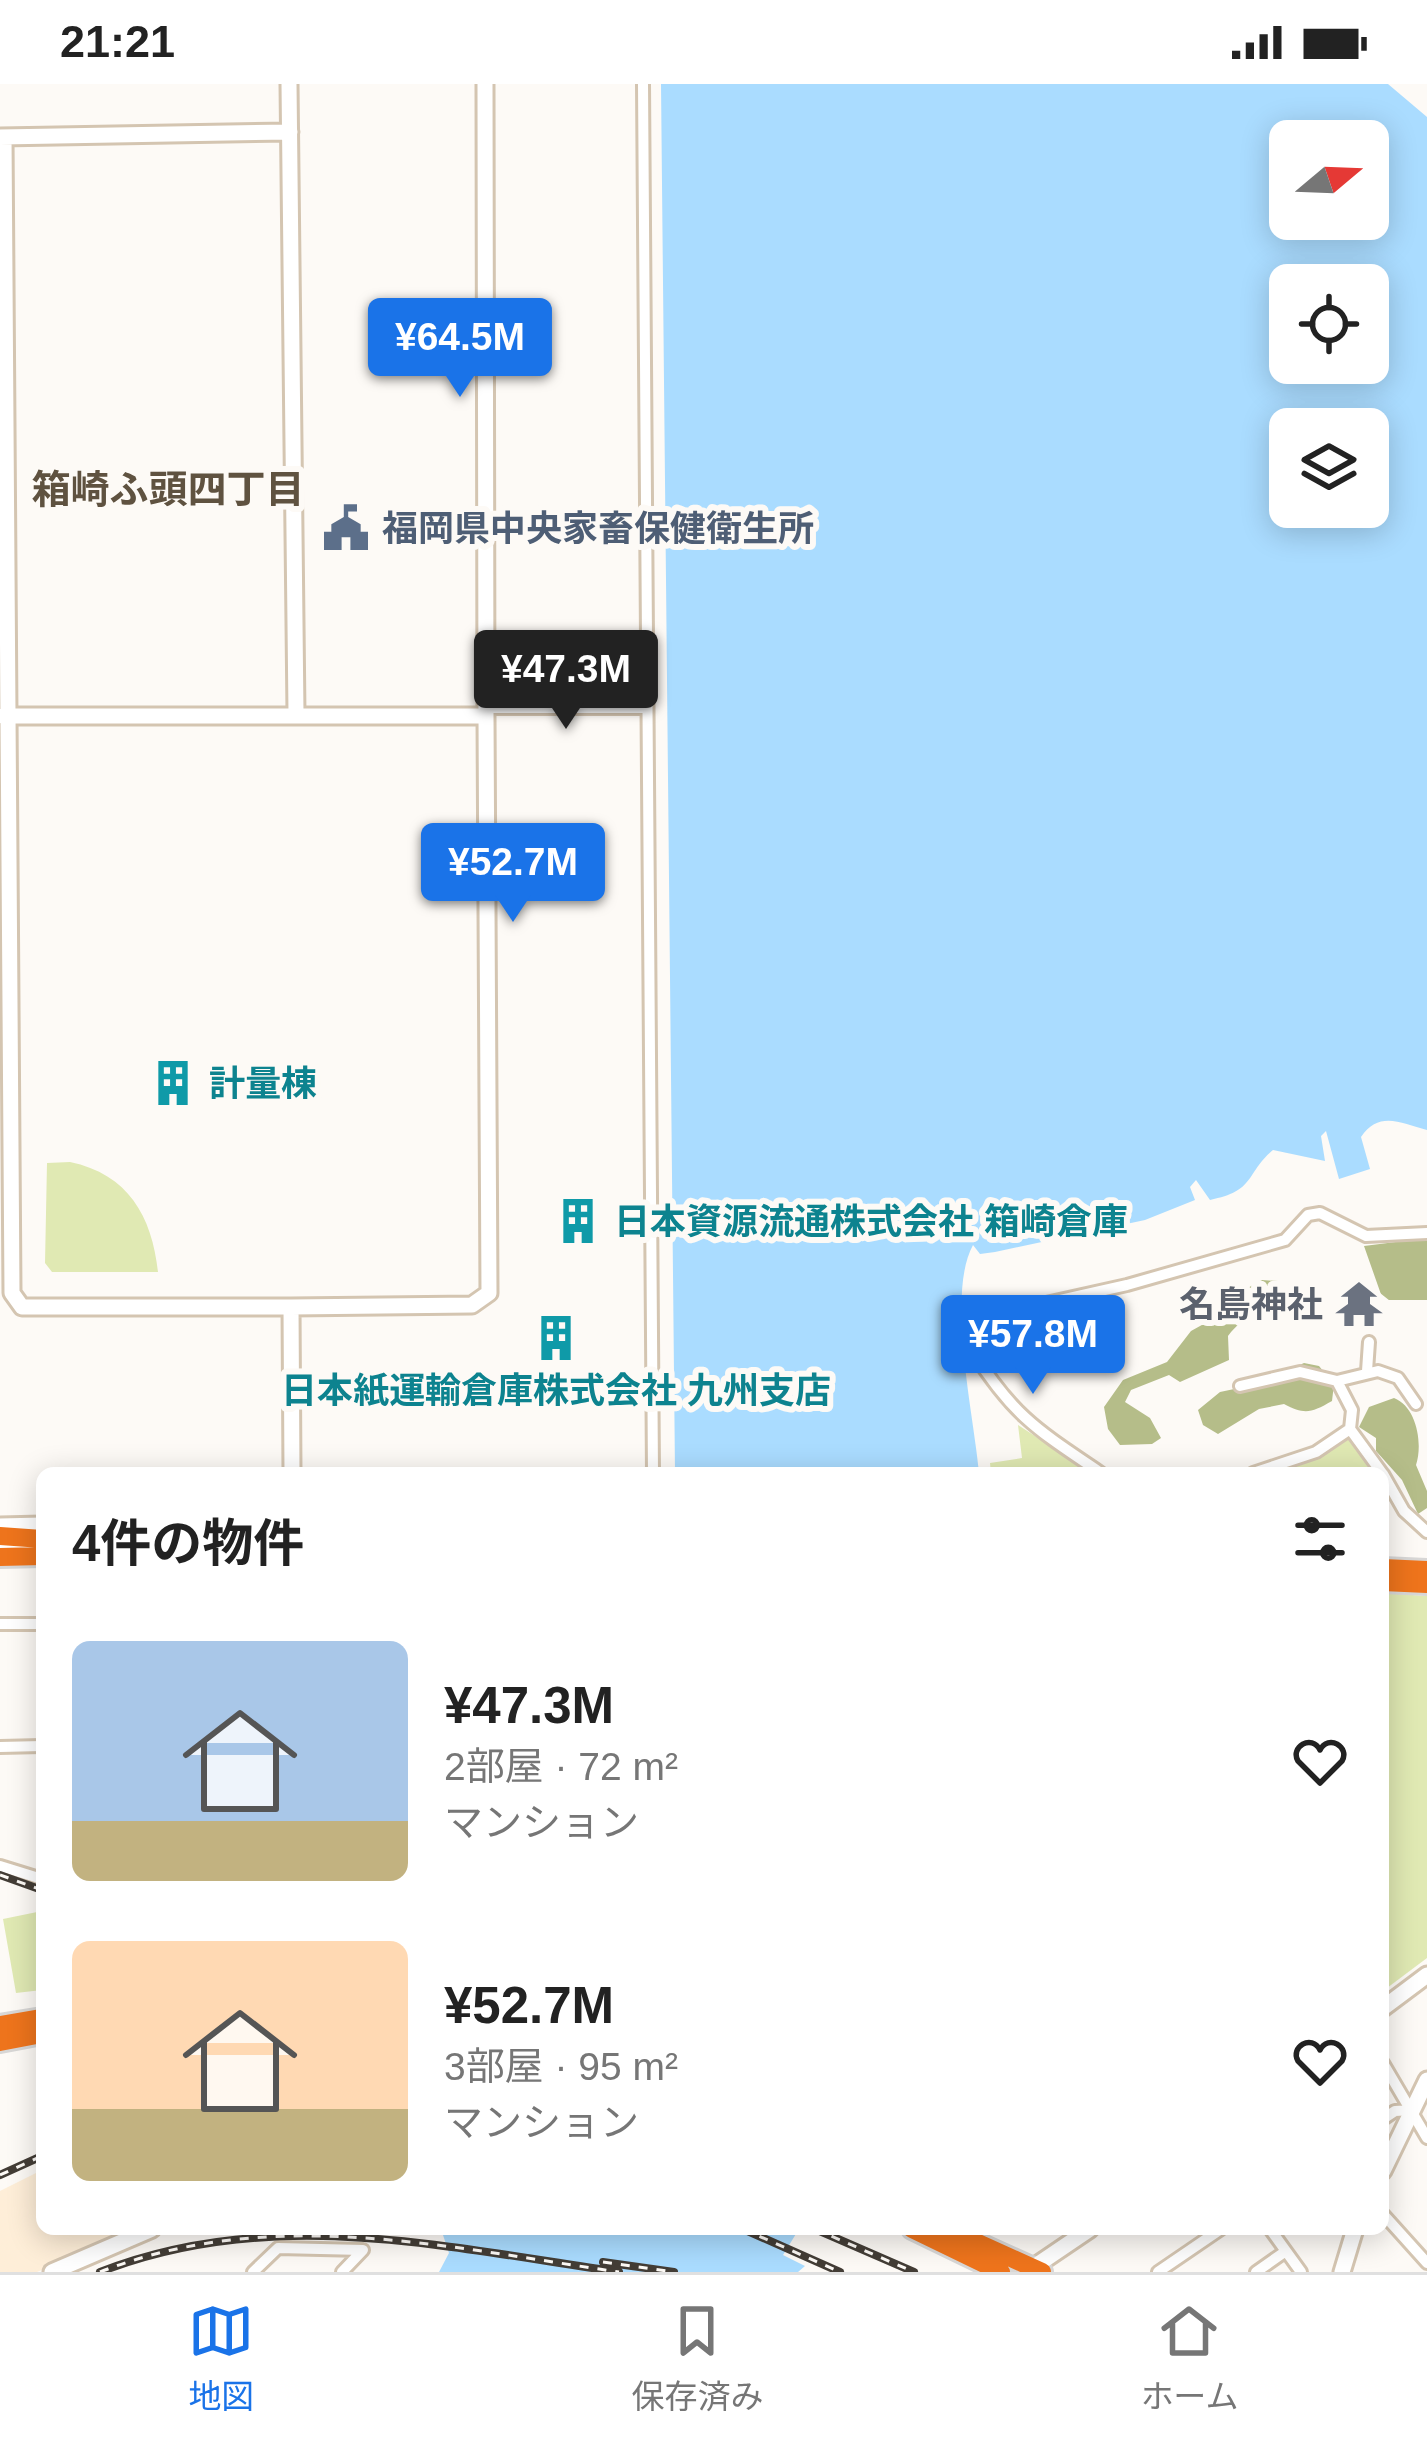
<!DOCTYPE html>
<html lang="ja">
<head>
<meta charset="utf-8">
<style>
	:root { --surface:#fff; --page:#f2f2f2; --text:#222; --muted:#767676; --line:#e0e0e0; --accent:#1a73e8 }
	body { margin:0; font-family:Helvetica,"Noto Sans JP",sans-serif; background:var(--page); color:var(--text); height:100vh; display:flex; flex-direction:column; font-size:45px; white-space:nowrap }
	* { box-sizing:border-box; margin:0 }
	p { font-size:39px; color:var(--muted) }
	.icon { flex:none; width:66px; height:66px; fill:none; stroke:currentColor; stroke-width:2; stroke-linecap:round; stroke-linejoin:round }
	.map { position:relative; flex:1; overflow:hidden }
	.side { position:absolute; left:36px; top:1383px; width:1353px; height:768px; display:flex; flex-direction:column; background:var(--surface); border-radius:18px; box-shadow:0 6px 30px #0003 }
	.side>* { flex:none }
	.needle { width:78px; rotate:71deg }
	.buttons { position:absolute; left:1269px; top:36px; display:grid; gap:24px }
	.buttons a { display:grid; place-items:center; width:120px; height:120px; border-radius:18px; background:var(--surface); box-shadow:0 6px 30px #0003; font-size:60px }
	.price { position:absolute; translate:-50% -102px; padding:0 27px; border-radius:12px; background:var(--accent); color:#fff; font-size:39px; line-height:78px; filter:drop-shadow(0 3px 6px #0008) }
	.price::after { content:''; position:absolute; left:50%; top:72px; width:36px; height:27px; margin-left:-18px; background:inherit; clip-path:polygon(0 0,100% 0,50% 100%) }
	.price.current { background:#222; color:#fff }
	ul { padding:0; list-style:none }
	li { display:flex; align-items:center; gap:36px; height:300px; padding:0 36px }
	li span { display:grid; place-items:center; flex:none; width:336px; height:240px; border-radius:18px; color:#555 }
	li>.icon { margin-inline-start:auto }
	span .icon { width:144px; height:144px; fill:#fffc; stroke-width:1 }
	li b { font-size:51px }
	h2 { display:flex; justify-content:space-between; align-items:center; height:144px; padding:0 36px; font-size:51px }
	.status { display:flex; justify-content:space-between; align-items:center; height:84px; padding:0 60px; background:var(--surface); direction:ltr }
	.status svg { height:33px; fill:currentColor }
	.tabs { display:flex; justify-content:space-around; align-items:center; height:168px; border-top:3px solid var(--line); background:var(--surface); font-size:33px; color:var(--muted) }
	.tabs a { display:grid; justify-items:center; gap:6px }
	.tabs .current { color:var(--accent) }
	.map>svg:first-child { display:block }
	.built { fill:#feeed8 }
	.green { fill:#e0e9b3 }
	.forest { fill:#b5bd89 }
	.water { fill:#aadcff; fill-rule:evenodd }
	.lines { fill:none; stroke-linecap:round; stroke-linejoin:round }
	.street-casing { stroke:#d4c5b1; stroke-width:16 }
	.secondary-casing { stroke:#d4c5b1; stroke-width:21 }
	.highway-casing { stroke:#d8d7d6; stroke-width:24 }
	.street { stroke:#fff; stroke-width:10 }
	.secondary { stroke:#fff; stroke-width:15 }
	.highway { stroke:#ee741c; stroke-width:18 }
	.rail-casing { stroke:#433d36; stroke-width:8 }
	.rail { stroke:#fdfaf6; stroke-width:3; stroke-dasharray:9; stroke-linecap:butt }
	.labels { text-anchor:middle; stroke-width:12; stroke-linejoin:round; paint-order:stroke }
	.service-label { font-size:36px; font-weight:bold; fill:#4e5e75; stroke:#fdfaf6; text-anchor:start }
	.culture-label { font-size:36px; font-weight:bold; fill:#0d838f; stroke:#fdfaf6; text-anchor:start }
	.worship-label { font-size:36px; font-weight:bold; fill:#5b616d; stroke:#fdfaf6; text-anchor:end }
	.neighbourhood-label { font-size:39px; font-weight:bold; fill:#5f5240; stroke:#fdfaf6 }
</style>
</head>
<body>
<div class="status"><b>21:21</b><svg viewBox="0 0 49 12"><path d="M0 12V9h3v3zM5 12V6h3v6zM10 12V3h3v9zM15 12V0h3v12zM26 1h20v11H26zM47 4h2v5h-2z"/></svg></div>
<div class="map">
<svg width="1427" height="2188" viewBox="0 0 1427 2188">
	<rect width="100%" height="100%" fill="#fdfaf6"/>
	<path class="built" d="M42 2086V2145H138L37 2188H0V2107Z"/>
	<path class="green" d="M70 1078C128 1090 152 1132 158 1188H52L45 1179 47 1079Z
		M1018 1341 1092 1389H991L990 1379 1022 1374Z
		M1351 1348 1375 1389H1262Z
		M1383 1509 1427 1512V1874L1383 1907Z
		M42 1827V1906L16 1909 3 1835Z"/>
	<path class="forest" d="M1427 1154V1216H1383L1364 1162Z
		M1262 1196 1278 1197 1292 1219C1265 1235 1252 1221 1228 1252L1229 1276 1180 1298 1169 1291 1131 1306 1125 1318 1150 1334 1161 1354 1152 1360 1120 1361 1108 1345 1104 1323 1123 1296 1167 1278 1191 1247 1238 1221 1244 1206Z
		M1304 1279 1319 1282 1334 1300 1332 1317C1311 1329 1305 1331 1284 1320L1259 1325 1218 1350 1203 1341 1198 1326 1220 1308 1258 1300Z
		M1394 1314C1417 1323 1423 1360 1416 1381L1427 1407V1424L1418 1430 1402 1396 1376 1367V1354L1359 1343 1369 1323Z"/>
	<path class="water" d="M661 0H1388L1427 33V1046C1401 1039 1379 1026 1361 1053L1370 1085 1339 1095 1326 1047 1321 1052 1325 1077 1273 1066C1245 1090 1256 1107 1210 1116L1196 1096 1190 1103 1195 1116 1145 1136 995 1168 980 1170 973 1161C946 1210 974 1332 979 1389H675ZM1290 57H1368V135H1290ZM1290 201H1368V279H1290ZM1290 345H1368V423H1290Z
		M441 2145H799L783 2171 805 2182 798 2188H439L449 2169Z"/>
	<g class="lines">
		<defs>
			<path id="street" d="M643 0 653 1389
				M486 624H646
				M1367 1287 1369 1258
				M1337 1297 1352 1326 1350 1345
				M1240 1302 1300 1288 1337 1297 1378 1287 1398 1294 1416 1320
				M1101 1389C1039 1347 1014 1333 973 1268L979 1234 1127 1201 1285 1156 1308 1131 1320 1129 1366 1152 1427 1149
				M1253 1389 1316 1368 1350 1345 1382 1389
				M1383 1390 1404 1427 1427 1448
				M0 1540H42
				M0 1663 42 1662
				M0 1782 42 1795
				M1383 1979 1427 2054
				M1383 2035 1395 2027 1413 2026
				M1383 2130 1427 2179
				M1270 2145 1301 2188
				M253 2188 278 2164 363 2166 342 2188
				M1158 2188 1221 2145
				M1256 2188 1286 2167"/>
			<path id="secondary" d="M289 0 296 629
				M485 0 486 632
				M0 53 290 48
				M4 53 12 1209 22 1223H291
				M3 632H486L489 1209 472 1221 291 1223 292 1389
				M0 1442 42 1441
				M0 1462H39
				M1383 1924 1427 1891
				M1383 2087 1427 1996
				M1028 2187 1090 2145
				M52 2188 152 2145
				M1342 2188 1355 2145"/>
			<path id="highway" d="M0 1452 42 1455
				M0 1473 42 1472
				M1383 1484 1427 1486
				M1383 1498 1427 1500
				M0 1941 42 1934
				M0 1958 42 1950
				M912 2145 1001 2188
				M947 2145 1042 2188"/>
		</defs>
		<use href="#street" class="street-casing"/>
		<use href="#secondary" class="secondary-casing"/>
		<use href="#highway" class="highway-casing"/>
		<use href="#street" class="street"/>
		<use href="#secondary" class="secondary"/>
		<use href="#highway" class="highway"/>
		<defs>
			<path id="rail" d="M0 1791 42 1806
				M0 2091 42 2072
				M743 2145 840 2188
				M815 2145 914 2188
				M603 2178 674 2188
				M100 2188C271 2121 444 2163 619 2188"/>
		</defs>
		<use href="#rail" class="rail-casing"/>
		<use href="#rail" class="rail"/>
	</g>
	<defs>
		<symbol id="civic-bare" viewBox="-9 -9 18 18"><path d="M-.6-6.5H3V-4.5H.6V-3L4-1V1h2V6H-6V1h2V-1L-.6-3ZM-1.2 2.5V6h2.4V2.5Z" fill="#5c6f8a" stroke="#fdfaf6" stroke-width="2.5" paint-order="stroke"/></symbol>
		<symbol id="building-bare" viewBox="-9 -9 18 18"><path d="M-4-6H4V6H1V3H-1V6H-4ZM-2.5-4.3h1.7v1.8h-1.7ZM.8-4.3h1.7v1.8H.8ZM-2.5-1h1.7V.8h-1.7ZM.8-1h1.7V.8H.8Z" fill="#0f9aa8" stroke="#fdfaf6" stroke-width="2.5" paint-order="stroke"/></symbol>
		<symbol id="temple-bare" viewBox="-9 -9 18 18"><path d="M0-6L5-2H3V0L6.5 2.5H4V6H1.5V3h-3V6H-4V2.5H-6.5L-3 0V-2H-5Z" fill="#6b7280" stroke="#fdfaf6" stroke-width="2.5" paint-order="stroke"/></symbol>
	</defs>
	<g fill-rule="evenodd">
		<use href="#civic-bare" x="313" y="411" width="66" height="66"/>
		<use href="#building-bare" x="140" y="966" width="66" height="66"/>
		<use href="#building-bare" x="545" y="1104" width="66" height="66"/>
		<use href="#temple-bare" x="1326" y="1187" width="66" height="66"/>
		<use href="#building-bare" x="523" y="1221" width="66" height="66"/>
	</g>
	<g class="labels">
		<g class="service-label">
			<text x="382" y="457">福岡県中央家畜保健衛生所</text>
		</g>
		<g class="culture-label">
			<text x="209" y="1012">計量棟</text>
			<text x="614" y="1150">日本資源流通株式会社 箱崎倉庫</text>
			<text x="556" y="1319" text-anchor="middle">日本紙運輸倉庫株式会社 九州支店</text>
		</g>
		<g class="worship-label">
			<text x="1323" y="1233">名島神社</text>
		</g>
		<g class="neighbourhood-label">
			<text x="168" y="419">箱崎ふ頭四丁目</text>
		</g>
	</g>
</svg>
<div class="buttons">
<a><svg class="needle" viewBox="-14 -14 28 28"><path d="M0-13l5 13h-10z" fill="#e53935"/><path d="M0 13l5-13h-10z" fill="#767676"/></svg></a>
<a><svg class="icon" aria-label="locate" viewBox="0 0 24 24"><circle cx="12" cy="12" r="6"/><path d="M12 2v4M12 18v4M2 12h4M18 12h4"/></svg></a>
<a><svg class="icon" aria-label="layers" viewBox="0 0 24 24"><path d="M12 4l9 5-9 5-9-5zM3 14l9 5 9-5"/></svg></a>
</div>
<b class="price" style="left:460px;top:316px">¥64.5M</b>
<b class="price current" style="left:566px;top:648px">¥47.3M</b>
<b class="price" style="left:513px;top:841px">¥52.7M</b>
<b class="price" style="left:1033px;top:1313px">¥57.8M</b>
<section class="side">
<h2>4件の物件<svg class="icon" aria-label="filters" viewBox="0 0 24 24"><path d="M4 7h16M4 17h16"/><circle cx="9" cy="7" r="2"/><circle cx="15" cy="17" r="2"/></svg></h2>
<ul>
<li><span style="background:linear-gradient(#a9c7e8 75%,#c2b280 0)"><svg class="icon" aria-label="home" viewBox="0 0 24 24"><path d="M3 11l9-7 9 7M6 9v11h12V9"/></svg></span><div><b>¥47.3M</b><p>2部屋 · 72 m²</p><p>マンション</p></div><svg class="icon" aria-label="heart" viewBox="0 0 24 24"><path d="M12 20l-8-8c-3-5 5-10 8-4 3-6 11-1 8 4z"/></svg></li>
<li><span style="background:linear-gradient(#ffd9b3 70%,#c2b280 0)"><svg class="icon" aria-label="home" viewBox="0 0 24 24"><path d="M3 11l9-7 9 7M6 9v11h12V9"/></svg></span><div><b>¥52.7M</b><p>3部屋 · 95 m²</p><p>マンション</p></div><svg class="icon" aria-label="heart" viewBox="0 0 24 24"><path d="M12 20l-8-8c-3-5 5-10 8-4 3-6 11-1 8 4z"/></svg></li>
</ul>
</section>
</div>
<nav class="tabs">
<a class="current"><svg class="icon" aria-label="map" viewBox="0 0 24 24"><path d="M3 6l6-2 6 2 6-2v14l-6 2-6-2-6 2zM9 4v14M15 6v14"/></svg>地図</a>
<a><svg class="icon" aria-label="saved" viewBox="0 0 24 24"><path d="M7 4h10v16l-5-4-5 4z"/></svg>保存済み</a>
<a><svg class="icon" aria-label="home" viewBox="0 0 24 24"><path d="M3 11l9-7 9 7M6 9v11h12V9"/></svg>ホーム</a>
</nav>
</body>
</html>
